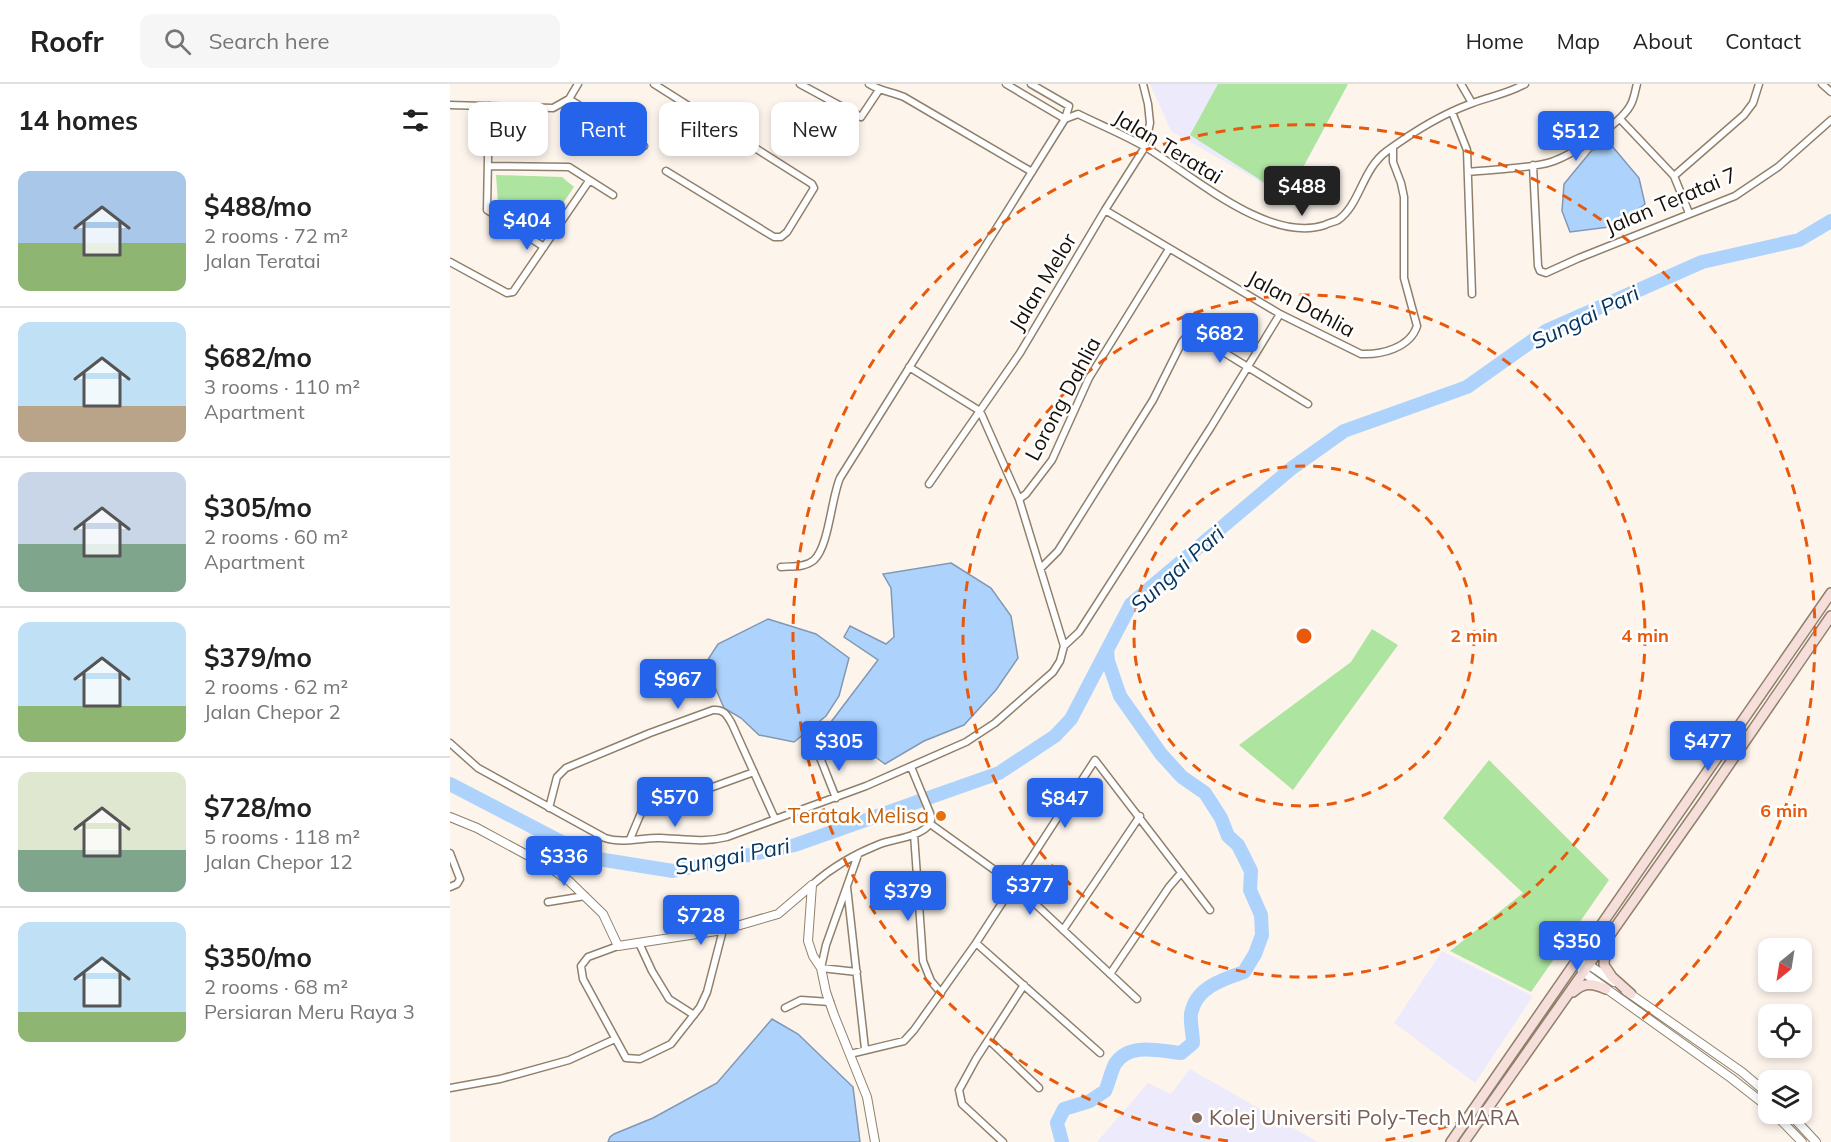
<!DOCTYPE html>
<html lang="en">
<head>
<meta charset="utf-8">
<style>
	:root { --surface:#fff; --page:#f6f6f6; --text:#222; --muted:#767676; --line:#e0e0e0; --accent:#2563eb }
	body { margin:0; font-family:Mulish,sans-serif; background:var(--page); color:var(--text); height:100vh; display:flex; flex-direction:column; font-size:22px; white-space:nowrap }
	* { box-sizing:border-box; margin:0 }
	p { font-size:20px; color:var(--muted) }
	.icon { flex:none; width:33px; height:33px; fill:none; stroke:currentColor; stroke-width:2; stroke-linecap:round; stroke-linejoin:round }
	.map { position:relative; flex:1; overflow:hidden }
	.side { display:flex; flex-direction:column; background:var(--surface); width:450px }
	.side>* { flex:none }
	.guide { position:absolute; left:18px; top:18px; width:570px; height:54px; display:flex; gap:12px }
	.needle { width:39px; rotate:210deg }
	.controls { position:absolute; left:1308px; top:854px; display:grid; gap:12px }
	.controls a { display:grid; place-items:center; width:54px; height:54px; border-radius:12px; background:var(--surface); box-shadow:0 3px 9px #0003; font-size:30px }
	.price { position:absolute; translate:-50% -51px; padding:0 14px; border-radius:6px; background:var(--accent); color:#fff; font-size:20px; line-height:39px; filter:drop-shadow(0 2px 3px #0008) }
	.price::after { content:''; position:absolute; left:50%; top:36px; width:18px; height:14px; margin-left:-9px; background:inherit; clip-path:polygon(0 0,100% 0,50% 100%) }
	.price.on { background:#222; color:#fff }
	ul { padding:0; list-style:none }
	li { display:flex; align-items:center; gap:18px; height:150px; padding:0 18px }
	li+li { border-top:2px solid var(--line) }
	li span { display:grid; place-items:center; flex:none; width:168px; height:120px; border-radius:12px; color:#555 }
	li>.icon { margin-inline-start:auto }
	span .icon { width:72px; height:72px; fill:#fffc; stroke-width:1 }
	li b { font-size:26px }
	h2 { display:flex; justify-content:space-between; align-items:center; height:72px; padding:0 18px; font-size:26px }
	.chip { padding:0 21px; border-radius:12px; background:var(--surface); box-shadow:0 3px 9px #0003; font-size:21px; line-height:54px }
	.chip.on { background:var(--accent); color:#fff }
	header { display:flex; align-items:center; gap:36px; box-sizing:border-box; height:84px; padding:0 30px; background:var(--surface); border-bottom:2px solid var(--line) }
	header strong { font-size:28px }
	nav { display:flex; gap:33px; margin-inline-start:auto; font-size:21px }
	.search { width:420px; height:54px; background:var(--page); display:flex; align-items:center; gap:15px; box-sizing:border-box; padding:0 21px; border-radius:12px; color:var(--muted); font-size:22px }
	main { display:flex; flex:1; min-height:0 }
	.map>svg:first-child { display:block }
	.education { fill:#edeafc }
	.green { fill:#ade4a0 }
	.water { fill:#add3fd; stroke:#8098b4; stroke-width:1.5 }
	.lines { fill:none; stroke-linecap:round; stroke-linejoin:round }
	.river { stroke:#add3fd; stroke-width:14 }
	.minor-casing { stroke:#90806b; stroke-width:9 }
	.tertiary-casing { stroke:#90806b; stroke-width:10 }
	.secondary-casing { stroke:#90806b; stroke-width:12 }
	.minor { stroke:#fff; stroke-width:6 }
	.tertiary { stroke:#fff; stroke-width:8 }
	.secondary { stroke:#f6dfda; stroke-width:9 }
	.ring { fill:none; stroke:#e8590c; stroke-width:3; stroke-dasharray:10 8 }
	.food-dot { fill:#e8710a; stroke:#fff; stroke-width:2 }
	.education-dot { fill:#8d6e63; stroke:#fff; stroke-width:2 }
	.labels { text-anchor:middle; stroke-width:5; stroke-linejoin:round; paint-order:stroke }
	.street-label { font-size:21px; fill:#171009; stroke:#fff }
	.food-label { font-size:21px; fill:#c56008; stroke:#fff; text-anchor:end }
	.education-label { font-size:21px; fill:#785e54; stroke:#fff; text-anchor:start }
	.water-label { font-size:22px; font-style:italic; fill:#073661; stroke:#fff }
	.centre { fill:#e8590c; stroke:#fff; stroke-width:3 }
	.ring-label { font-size:18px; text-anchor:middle; font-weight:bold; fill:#e8590c; stroke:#fff; stroke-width:5; stroke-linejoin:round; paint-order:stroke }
</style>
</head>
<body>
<header>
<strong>Roofr</strong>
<div class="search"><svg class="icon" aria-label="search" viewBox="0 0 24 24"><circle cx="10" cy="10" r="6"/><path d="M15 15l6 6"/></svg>Search here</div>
<nav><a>Home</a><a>Map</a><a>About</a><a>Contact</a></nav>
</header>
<main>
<section class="side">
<h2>14 homes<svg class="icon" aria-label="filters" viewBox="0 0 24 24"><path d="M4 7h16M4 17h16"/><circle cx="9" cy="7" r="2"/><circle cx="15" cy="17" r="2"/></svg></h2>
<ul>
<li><span style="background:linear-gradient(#a9c7e8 60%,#8fb573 0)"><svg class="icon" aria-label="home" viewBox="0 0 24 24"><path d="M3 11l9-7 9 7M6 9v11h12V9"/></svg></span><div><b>$488/mo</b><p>2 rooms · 72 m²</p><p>Jalan Teratai</p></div></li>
<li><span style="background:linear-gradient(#bfe0f5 70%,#b9a48a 0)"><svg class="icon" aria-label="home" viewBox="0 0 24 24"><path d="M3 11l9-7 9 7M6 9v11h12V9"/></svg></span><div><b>$682/mo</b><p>3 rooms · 110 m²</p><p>Apartment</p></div></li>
<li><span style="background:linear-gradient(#c9d6e8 60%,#7fa58c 0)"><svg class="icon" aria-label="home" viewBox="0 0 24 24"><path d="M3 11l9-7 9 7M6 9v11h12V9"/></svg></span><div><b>$305/mo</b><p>2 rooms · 60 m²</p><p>Apartment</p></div></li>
<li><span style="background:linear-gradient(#bfe0f5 70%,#8fb573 0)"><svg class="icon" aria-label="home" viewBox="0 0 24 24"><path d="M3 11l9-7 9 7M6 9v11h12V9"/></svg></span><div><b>$379/mo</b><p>2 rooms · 62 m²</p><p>Jalan Chepor 2</p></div></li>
<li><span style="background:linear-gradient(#dfe7d0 65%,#7fa58c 0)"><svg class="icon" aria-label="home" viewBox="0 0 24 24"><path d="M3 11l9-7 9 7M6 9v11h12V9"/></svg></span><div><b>$728/mo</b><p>5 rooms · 118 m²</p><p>Jalan Chepor 12</p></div></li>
<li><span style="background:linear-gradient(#bfe0f5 75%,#8fb573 0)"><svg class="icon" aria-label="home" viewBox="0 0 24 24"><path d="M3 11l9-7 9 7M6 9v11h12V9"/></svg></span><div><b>$350/mo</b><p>2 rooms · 68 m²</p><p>Persiaran Meru Raya 3</p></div></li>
</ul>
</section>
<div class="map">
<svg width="1381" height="1058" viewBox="0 0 1381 1058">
	<rect width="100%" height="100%" fill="#fdf5ec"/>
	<path class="education" d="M700 0H898L837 113 721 47Z
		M992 867 1083 912 1025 999 944 939Z
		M740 985 868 1058H647L698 999 721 1010Z"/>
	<path class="green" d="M768 0H898L837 113 740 51Z
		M46 91 112 93 124 103 92 150 48 120Z
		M922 545 948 561 843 706 789 661 901 578Z
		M1039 676 1159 796 1081 908 1000 867 1073 809 993 734Z"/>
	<path class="water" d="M1162 62 1189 94 1195 120 1167 142 1120 148 1112 127 1114 100 1142 66Z
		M501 479 541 504 561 532 568 574 546 606 514 641 474 657 435 680 416 666 408 644 382 654 378 642 428 576 394 553 400 542 436 560 444 553 441 504 433 490Z
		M318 535 366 550 399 574 389 612 376 632 344 658 309 651 291 634 274 624 255 580 268 560Z
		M322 935 348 950 403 1003 410 1058H158L160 1053 164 1050 203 1034 267 999Z"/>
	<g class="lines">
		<path class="river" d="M0 700 142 774 223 787 345 761 549 689 605 652 621 635 681 520 842 384 894 347 1017 303 1096 247 1252 178 1349 156 1381 137
			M612 1058 607 1039 614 1025 640 1017 655 1007C659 999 661 987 665 980 679 958 709 967 731 969L743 959C743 950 740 939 741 930 745 904 773 895 794 888L805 870 812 851 811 831 800 806 801 787 788 761 778 752 771 734 755 709 732 693 711 670 670 612 658 577 657 566"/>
		<defs>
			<path id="minor" d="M204 0 362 100 364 104 337 148 331 153H324L216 87
				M350 0 411 33 429 6
				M419 0C430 7 442 8 454 13L582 88
				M556 0 615 35
				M1011 0 1022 19
				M1372 0 1381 8
				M119 15 194 62
				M0 21 103 24 119 15 128 0
				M39 22 37 126 94 163
				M1002 28 1017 66 1022 210
				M615 35 628 30C650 41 675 51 697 64 742 91 819 160 875 141 878 139 884 138 888 136 910 121 912 85 937 67 963 48 990 31 1020 20 1040 12 1055 11 1075 0
				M1170 35 1224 92 1239 129
				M1083 81 1088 182 1090 187 1096 189 1129 174 1285 112 1328 83 1381 36
				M38 82 119 83 163 111
				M1018 88C1042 85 1080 85 1101 78 1122 71 1169 41 1180 22 1184 16 1185 7 1187 0
				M1224 92 1294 31 1303 19 1309 0
				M655 126 830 230 911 270C931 271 960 264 967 242L954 194V113L951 99 943 78V63
				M0 178 57 209 63 208 139 97
				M479 400 570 269 655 126 695 63 700 39 698 20 693 0
				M569 415 576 410 602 376 639 294 719 165
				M331 483C341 482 355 484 364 476 379 462 381 415 390 394L615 35 619 22 581 0
				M591 484 608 467 703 316 732 258 738 251 744 250 858 320
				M614 562 629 548 761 343 830 230
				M0 659 28 684 155 754C173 760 193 753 211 754 235 755 253 759 277 753L416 702 516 658 545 639 603 588 610 577 614 562 569 415 530 327 459 283
				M369 671 386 714
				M99 724 107 693 116 684 200 649 263 626C274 625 277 631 282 640L325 735
				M479 739 564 800 687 915
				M464 750 473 877 481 897 491 909
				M180 755 191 729 304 688
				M0 769 10 795 7 800 0 803
				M362 801C381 784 407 769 430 760 444 755 468 753 478 742 482 738 482 734 480 729L461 683
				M397 803 415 965
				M98 818 135 812
				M613 846 690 732
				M189 859 202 887 219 915 244 931
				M526 859 650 969
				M168 862 138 873 131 882 133 895 176 974 190 975 221 960 250 923 257 908 273 846
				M407 888 371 884 376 861 408 771
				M660 890 719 803 731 789
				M335 924 351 916 380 918
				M539 956 589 1004
				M400 970 454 957 464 946 526 859 645 676 760 826
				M0 1004 50 995 119 976 165 955
				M553 1058 512 1020 509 1006 526 975 574 901"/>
			<path id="tertiary" d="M0 733 27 744 99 783 119 797 153 830 168 862 273 846 328 830 362 801
				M362 801 358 857 363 872 371 884 376 908 384 931 417 1013 425 1058
				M1126 877 1133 888 1281 994 1318 1023
				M1133 880 1139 881 1164 898
				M1176 907 1292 988 1318 1010
				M1324 1029 1352 1058
				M1339 1029 1366 1058"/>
			<path id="secondary" d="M1155 862 1154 881 1162 893 1181 910
				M1123 908C1134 898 1142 899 1156 905
				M1001 1058 1381 509
				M1014 1058 1252 720 1381 532"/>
		</defs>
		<use href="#minor" class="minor-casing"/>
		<use href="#tertiary" class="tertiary-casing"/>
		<use href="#secondary" class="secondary-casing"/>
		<use href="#minor" class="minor"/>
		<use href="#tertiary" class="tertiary"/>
		<use href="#secondary" class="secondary"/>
	</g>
	<g class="ring">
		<circle cx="854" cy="552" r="170"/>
		<circle cx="854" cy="552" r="341"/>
		<path d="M778 1057A511 511 0 1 1 930 1057"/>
	</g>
	<circle class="food-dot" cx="491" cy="732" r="6"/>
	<circle class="education-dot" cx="747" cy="1034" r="6"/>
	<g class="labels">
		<g class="street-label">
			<text transform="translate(718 63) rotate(31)" y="7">Jalan Teratai</text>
			<text transform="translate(1221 117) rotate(-23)" y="7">Jalan Teratai 7</text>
			<text transform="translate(593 198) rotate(-59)" y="7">Jalan Melor</text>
			<text transform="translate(851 220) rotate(28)" y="7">Jalan Dahlia</text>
			<text transform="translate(613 315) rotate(-62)" y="7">Lorong Dahlia</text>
		</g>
		<g class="food-label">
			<text x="479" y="739">Teratak Melisa</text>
		</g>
		<g class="education-label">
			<text x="759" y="1041">Kolej Universiti Poly-Tech MARA</text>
		</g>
		<g class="water-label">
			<text transform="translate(1135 233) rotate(-26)" y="8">Sungai Pari</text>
			<text transform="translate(727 485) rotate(-42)" y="8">Sungai Pari</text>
			<text transform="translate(282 772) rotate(-11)" y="8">Sungai Pari</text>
		</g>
	</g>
	<circle cx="854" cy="552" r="9" class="centre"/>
	<g class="ring-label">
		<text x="1024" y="558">2 min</text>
		<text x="1195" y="558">4 min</text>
		<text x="1334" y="733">6 min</text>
	</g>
</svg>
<div class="controls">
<a><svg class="needle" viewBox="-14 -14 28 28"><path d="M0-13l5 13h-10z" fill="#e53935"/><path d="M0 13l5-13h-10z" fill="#767676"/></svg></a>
<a><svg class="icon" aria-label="locate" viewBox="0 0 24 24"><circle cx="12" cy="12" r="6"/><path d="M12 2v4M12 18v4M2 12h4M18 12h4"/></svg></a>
<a><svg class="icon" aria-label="layers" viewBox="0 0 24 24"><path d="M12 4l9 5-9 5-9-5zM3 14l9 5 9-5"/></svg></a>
</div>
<b class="price" style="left:1126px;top:78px">$512</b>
<b class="price on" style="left:852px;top:133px">$488</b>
<b class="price" style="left:77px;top:167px">$404</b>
<b class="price" style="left:770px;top:280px">$682</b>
<b class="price" style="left:228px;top:626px">$967</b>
<b class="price" style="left:389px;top:688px">$305</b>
<b class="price" style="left:1258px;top:688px">$477</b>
<b class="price" style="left:225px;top:744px">$570</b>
<b class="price" style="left:615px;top:745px">$847</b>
<b class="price" style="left:114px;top:803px">$336</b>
<b class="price" style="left:580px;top:832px">$377</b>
<b class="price" style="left:458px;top:838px">$379</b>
<b class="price" style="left:251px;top:862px">$728</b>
<b class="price" style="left:1127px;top:888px">$350</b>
<div class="guide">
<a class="chip">Buy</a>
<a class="chip on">Rent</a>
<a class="chip">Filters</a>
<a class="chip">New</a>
</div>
</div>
</main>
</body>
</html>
